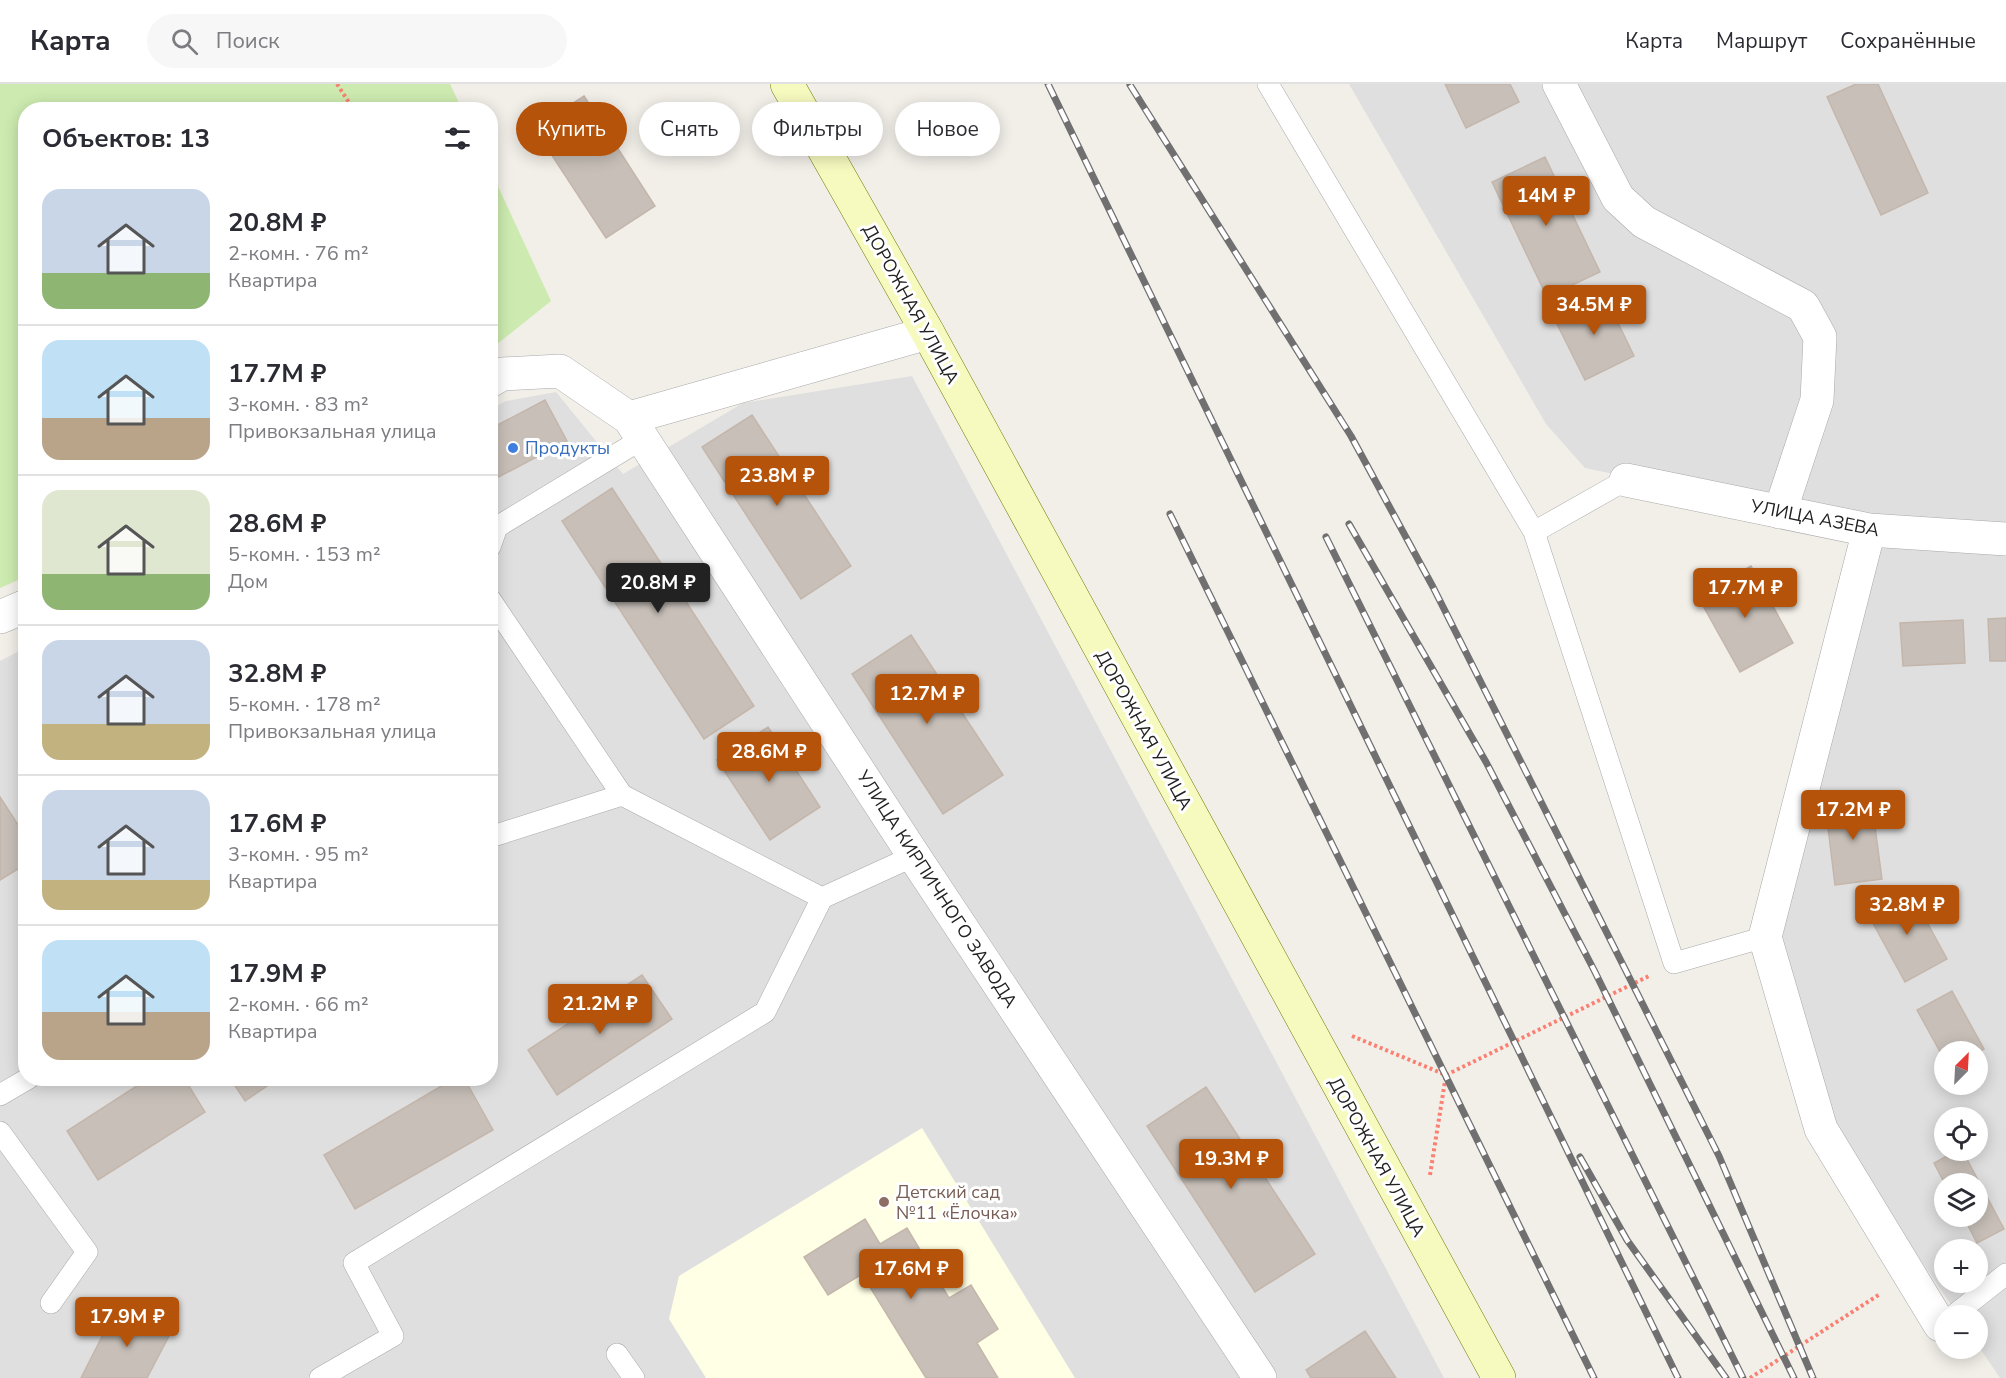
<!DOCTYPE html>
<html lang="ru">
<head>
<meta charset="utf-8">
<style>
	:root { --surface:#fff; --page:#f7f7f7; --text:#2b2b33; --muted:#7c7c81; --line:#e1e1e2; --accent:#b45309 }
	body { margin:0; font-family:"Nunito Sans",sans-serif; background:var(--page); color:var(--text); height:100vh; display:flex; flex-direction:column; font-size:22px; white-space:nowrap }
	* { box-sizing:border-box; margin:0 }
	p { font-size:20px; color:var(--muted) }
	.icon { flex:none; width:33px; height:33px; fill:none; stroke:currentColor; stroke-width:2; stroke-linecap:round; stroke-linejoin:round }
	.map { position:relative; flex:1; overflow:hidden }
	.details { position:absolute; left:18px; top:18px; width:480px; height:984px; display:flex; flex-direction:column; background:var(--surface); border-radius:24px; box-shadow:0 3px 15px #0003 }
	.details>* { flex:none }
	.guide { position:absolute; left:516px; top:18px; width:570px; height:54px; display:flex; gap:12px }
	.needle { width:39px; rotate:24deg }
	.fabs { position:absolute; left:1934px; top:957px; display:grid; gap:12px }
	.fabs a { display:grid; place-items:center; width:54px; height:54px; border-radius:50%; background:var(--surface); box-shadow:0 3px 15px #0003; font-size:30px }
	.price { position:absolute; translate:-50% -51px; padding:0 14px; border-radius:6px; background:var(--accent); color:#fff; font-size:20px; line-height:39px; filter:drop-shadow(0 2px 3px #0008) }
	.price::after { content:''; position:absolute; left:50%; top:36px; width:18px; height:14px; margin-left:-9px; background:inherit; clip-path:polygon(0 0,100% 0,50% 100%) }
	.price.on { background:#222; color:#fff }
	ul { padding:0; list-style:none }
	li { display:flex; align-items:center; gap:18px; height:150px; padding:0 24px }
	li+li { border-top:2px solid var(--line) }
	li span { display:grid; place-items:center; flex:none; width:168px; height:120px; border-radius:18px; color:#555 }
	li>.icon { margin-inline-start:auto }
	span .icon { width:72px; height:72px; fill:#fffc; stroke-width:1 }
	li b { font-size:26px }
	h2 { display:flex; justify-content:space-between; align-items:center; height:72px; padding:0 24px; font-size:26px }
	.tag { padding:0 21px; border-radius:27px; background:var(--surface); box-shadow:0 3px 15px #0003; font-size:21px; line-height:54px }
	.tag.on { background:var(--accent); color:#fff }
	header { display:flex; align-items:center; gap:36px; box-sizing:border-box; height:84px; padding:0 30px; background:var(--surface); border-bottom:2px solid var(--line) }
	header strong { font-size:28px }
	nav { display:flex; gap:33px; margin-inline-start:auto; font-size:21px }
	.search { width:420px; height:54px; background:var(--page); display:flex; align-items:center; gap:15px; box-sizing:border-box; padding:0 21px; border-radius:33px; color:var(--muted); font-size:22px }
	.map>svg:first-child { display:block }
	.residential { fill:#e0dfdf; fill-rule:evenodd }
	.education { fill:#ffffe5 }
	.grass { fill:#cdebb0 }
	.building { fill:#c7bfb8; stroke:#c4b6ab; stroke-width:1.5 }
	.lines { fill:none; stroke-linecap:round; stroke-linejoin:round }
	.lane-casing { stroke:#a9a9a9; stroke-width:22 }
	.street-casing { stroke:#a9a9a9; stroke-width:34 }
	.secondary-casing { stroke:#707d05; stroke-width:34 }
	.path { stroke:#fa8072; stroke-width:4; stroke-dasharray:3 3; stroke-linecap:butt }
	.lane { stroke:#fff; stroke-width:21 }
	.street { stroke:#fff; stroke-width:33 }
	.secondary { stroke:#f7fabf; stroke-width:33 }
	.rail-casing { stroke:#707070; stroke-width:7 }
	.rail { stroke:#fff; stroke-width:4.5; stroke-dasharray:14; stroke-linecap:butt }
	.shop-dot { fill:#3f7fe0; stroke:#fff; stroke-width:2 }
	.education-dot { fill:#8d6e63; stroke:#fff; stroke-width:2 }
	.labels { text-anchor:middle; stroke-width:6; stroke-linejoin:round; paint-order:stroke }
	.street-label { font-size:18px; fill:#222; stroke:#fff }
	.shop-label { font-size:18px; fill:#366cbe; stroke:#fff; text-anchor:start }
	.education-label { font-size:18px; fill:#785e54; stroke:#fff; text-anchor:start }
</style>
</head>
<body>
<header>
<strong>Карта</strong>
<div class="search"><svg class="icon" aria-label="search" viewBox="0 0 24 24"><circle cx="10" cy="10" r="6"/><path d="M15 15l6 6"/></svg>Поиск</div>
<nav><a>Карта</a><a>Маршрут</a><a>Сохранённые</a></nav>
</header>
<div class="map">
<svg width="2006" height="1294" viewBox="0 0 2006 1294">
	<rect width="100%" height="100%" fill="#f2efe9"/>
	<path class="residential" d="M1349 0H2006V446L1870 443 1585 384 1546 340Z
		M912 292 1444 1294H0V577L25 564 26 994H490L491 325 506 317 556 308 623 390 743 319Z
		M1870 446 2006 458V1294H2000L1977 1260V1232L1958 1231 1829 1042 1766 853ZM1944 968H1977V1000H1944ZM1944 1034H1977V1066H1944ZM1944 1100H1977V1132H1944ZM1944 1166H1977V1198H1944Z"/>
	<path class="education" d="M922 1044 1075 1294H706L669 1235 679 1192Z"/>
	<path class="grass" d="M0 0H450L462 25 26 26 25 493 0 504Z
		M491 87 551 217 491 265H490Z"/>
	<path class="building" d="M1445 0H1510L1519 18 1466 44Z
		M1856 0H1878L1928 109 1881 131 1827 13Z
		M584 12 655 122 606 154 534 44Z
		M1545 73 1600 188 1547 213 1492 98Z
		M1603 208 1634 272 1585 296 1553 232Z
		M545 316 567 357 491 397 490 345Z
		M752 331 851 482 801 515 702 363Z
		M612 404 754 622 704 655 562 437Z
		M1751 482 1793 559 1740 588 1697 511Z
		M2006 534V577H1990L1988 535Z
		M1963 536 1965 579 1903 582 1900 539Z
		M911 551 1003 691 943 730 852 590Z
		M768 643 820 723 770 756 717 676Z
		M0 713 26 753V780L0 796Z
		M1871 713 1882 795 1835 801 1825 719Z
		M1910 807 1947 875 1905 898 1868 830Z
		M642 891 672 935 557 1011 528 966Z
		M1952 907 1984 965 1977 969 1944 968V975L1917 926Z
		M149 994H184L205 1028 98 1096 67 1047Z
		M230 994H279L245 1017Z
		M455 994H464L493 1046 355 1125 324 1071Z
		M1206 1003 1315 1170 1255 1208 1147 1042Z
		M1958 1066H1962L2004 1145 1977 1159 1963 1132H1977V1100H1945L1934 1079Z
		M865 1135 880 1160 907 1144 949 1214 971 1201 998 1245 977 1259 998 1294H926L862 1190 828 1211 804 1173Z
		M118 1221 171 1248 147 1294H81Z
		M1365 1247 1396 1294H1311L1306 1286Z"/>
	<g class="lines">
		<defs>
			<path id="lane" d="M1268 0 1534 448 1626 396
				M1534 448 1674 879 1765 853
				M490 463 497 443 642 355
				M490 515 622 711
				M490 753 622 711 822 814 914 772
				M0 1011 29 994
				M0 1048 87 1168 51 1219
				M1953 1232 2006 1190
				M617 1270 634 1294
				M320 1294 393 1252 354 1179 765 928 822 814"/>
			<path id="street" d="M1559 0 1618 114 1644 138 1803 222 1820 253 1817 316 1780 428
				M928 249 629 334 914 772 1260 1294
				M490 297 502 290 560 287 629 334
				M1626 396 1869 446 2006 455
				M1869 446 1765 853 1821 1045 1940 1241
				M0 533 26 522"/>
			<path id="secondary" d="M787 0 928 249 1499 1294"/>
		</defs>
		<use href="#lane" class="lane-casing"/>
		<use href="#street" class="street-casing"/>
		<use href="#secondary" class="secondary-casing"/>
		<path class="path" d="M337 0 354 26
			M490 246 494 257
			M1352 952 1446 991 1649 892
			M1430 1091 1446 991
			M1750 1294 1880 1210"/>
		<use href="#lane" class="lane"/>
		<use href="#street" class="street"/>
		<use href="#secondary" class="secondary"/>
		<defs>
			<path id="rail" d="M1048 0 1678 1294
				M1130 1 1351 352 1433 503 1719 1072 1813 1294
				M1170 430 1594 1294
				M1349 440 1486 678 1594 886 1794 1294
				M1326 453 1743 1294
				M1580 1073 1627 1156 1726 1294"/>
		</defs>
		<use href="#rail" class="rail-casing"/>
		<use href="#rail" class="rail"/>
	</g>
	<circle class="shop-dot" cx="513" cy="364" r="6"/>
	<circle class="education-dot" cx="884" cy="1118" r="6"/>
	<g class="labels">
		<g class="street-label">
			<text transform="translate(911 220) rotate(61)" y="6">ДОРОЖНАЯ УЛИЦА</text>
			<text transform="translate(1815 434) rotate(11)" y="6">УЛИЦА АЗЕВА</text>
			<text transform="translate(1144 646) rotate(61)" y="6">ДОРОЖНАЯ УЛИЦА</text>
			<text transform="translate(937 805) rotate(57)" y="6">УЛИЦА КИРПИЧНОГО ЗАВОДА</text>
			<text transform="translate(1377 1073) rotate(61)" y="6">ДОРОЖНАЯ УЛИЦА</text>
		</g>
		<g class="shop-label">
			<text x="525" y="370">Продукты</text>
		</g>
		<g class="education-label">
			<text x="896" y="1114">Детский сад<tspan x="896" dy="21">№11 «Ёлочка»</tspan></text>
		</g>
	</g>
</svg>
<div class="fabs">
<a><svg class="needle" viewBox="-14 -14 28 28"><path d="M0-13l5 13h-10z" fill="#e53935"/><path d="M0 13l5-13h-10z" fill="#7c7c81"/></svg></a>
<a><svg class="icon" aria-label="locate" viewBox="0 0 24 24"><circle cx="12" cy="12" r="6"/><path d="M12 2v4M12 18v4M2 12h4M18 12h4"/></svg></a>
<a><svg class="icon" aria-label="layers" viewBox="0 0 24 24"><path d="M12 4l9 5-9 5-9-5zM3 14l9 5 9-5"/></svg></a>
<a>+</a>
<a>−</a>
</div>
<b class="price" style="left:1546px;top:143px">14M ₽</b>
<b class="price" style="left:1594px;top:252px">34.5M ₽</b>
<b class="price" style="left:777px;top:423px">23.8M ₽</b>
<b class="price on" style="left:658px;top:530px">20.8M ₽</b>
<b class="price" style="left:1745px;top:535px">17.7M ₽</b>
<b class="price" style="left:927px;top:641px">12.7M ₽</b>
<b class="price" style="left:769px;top:699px">28.6M ₽</b>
<b class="price" style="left:1853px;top:757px">17.2M ₽</b>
<b class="price" style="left:1907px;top:852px">32.8M ₽</b>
<b class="price" style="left:600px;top:951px">21.2M ₽</b>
<b class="price" style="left:1231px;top:1106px">19.3M ₽</b>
<b class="price" style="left:911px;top:1216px">17.6M ₽</b>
<b class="price" style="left:127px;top:1264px">17.9M ₽</b>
<div class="guide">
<a class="tag on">Купить</a>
<a class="tag">Снять</a>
<a class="tag">Фильтры</a>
<a class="tag">Новое</a>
</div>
<section class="details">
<h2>Объектов: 13<svg class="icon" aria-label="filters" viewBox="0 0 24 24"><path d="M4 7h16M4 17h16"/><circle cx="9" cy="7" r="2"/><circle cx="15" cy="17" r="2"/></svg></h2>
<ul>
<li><span style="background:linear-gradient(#c9d6e8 70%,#8fb573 0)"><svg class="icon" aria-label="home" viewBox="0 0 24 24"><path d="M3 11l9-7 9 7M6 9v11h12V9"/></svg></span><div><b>20.8M ₽</b><p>2-комн. · 76 m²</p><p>Квартира</p></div></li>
<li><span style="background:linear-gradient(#bfe0f5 65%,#b9a48a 0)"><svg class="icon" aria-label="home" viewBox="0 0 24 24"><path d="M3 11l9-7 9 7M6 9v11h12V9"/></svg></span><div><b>17.7M ₽</b><p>3-комн. · 83 m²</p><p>Привокзальная улица</p></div></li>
<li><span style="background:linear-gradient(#dfe7d0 70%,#8fb573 0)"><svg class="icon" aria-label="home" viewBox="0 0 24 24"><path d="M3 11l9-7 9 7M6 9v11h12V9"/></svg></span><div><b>28.6M ₽</b><p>5-комн. · 153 m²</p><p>Дом</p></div></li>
<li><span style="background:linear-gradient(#c9d6e8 70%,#c2b280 0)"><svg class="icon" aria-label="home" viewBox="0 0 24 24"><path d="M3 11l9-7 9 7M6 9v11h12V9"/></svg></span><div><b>32.8M ₽</b><p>5-комн. · 178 m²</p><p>Привокзальная улица</p></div></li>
<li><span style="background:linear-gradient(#c9d6e8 75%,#c2b280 0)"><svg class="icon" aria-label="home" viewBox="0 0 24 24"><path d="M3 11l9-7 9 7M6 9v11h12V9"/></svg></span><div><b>17.6M ₽</b><p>3-комн. · 95 m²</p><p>Квартира</p></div></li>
<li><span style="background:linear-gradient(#bfe0f5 60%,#b9a48a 0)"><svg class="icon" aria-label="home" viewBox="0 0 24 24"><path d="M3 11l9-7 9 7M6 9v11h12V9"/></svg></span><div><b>17.9M ₽</b><p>2-комн. · 66 m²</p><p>Квартира</p></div></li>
</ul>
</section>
</div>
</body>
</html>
